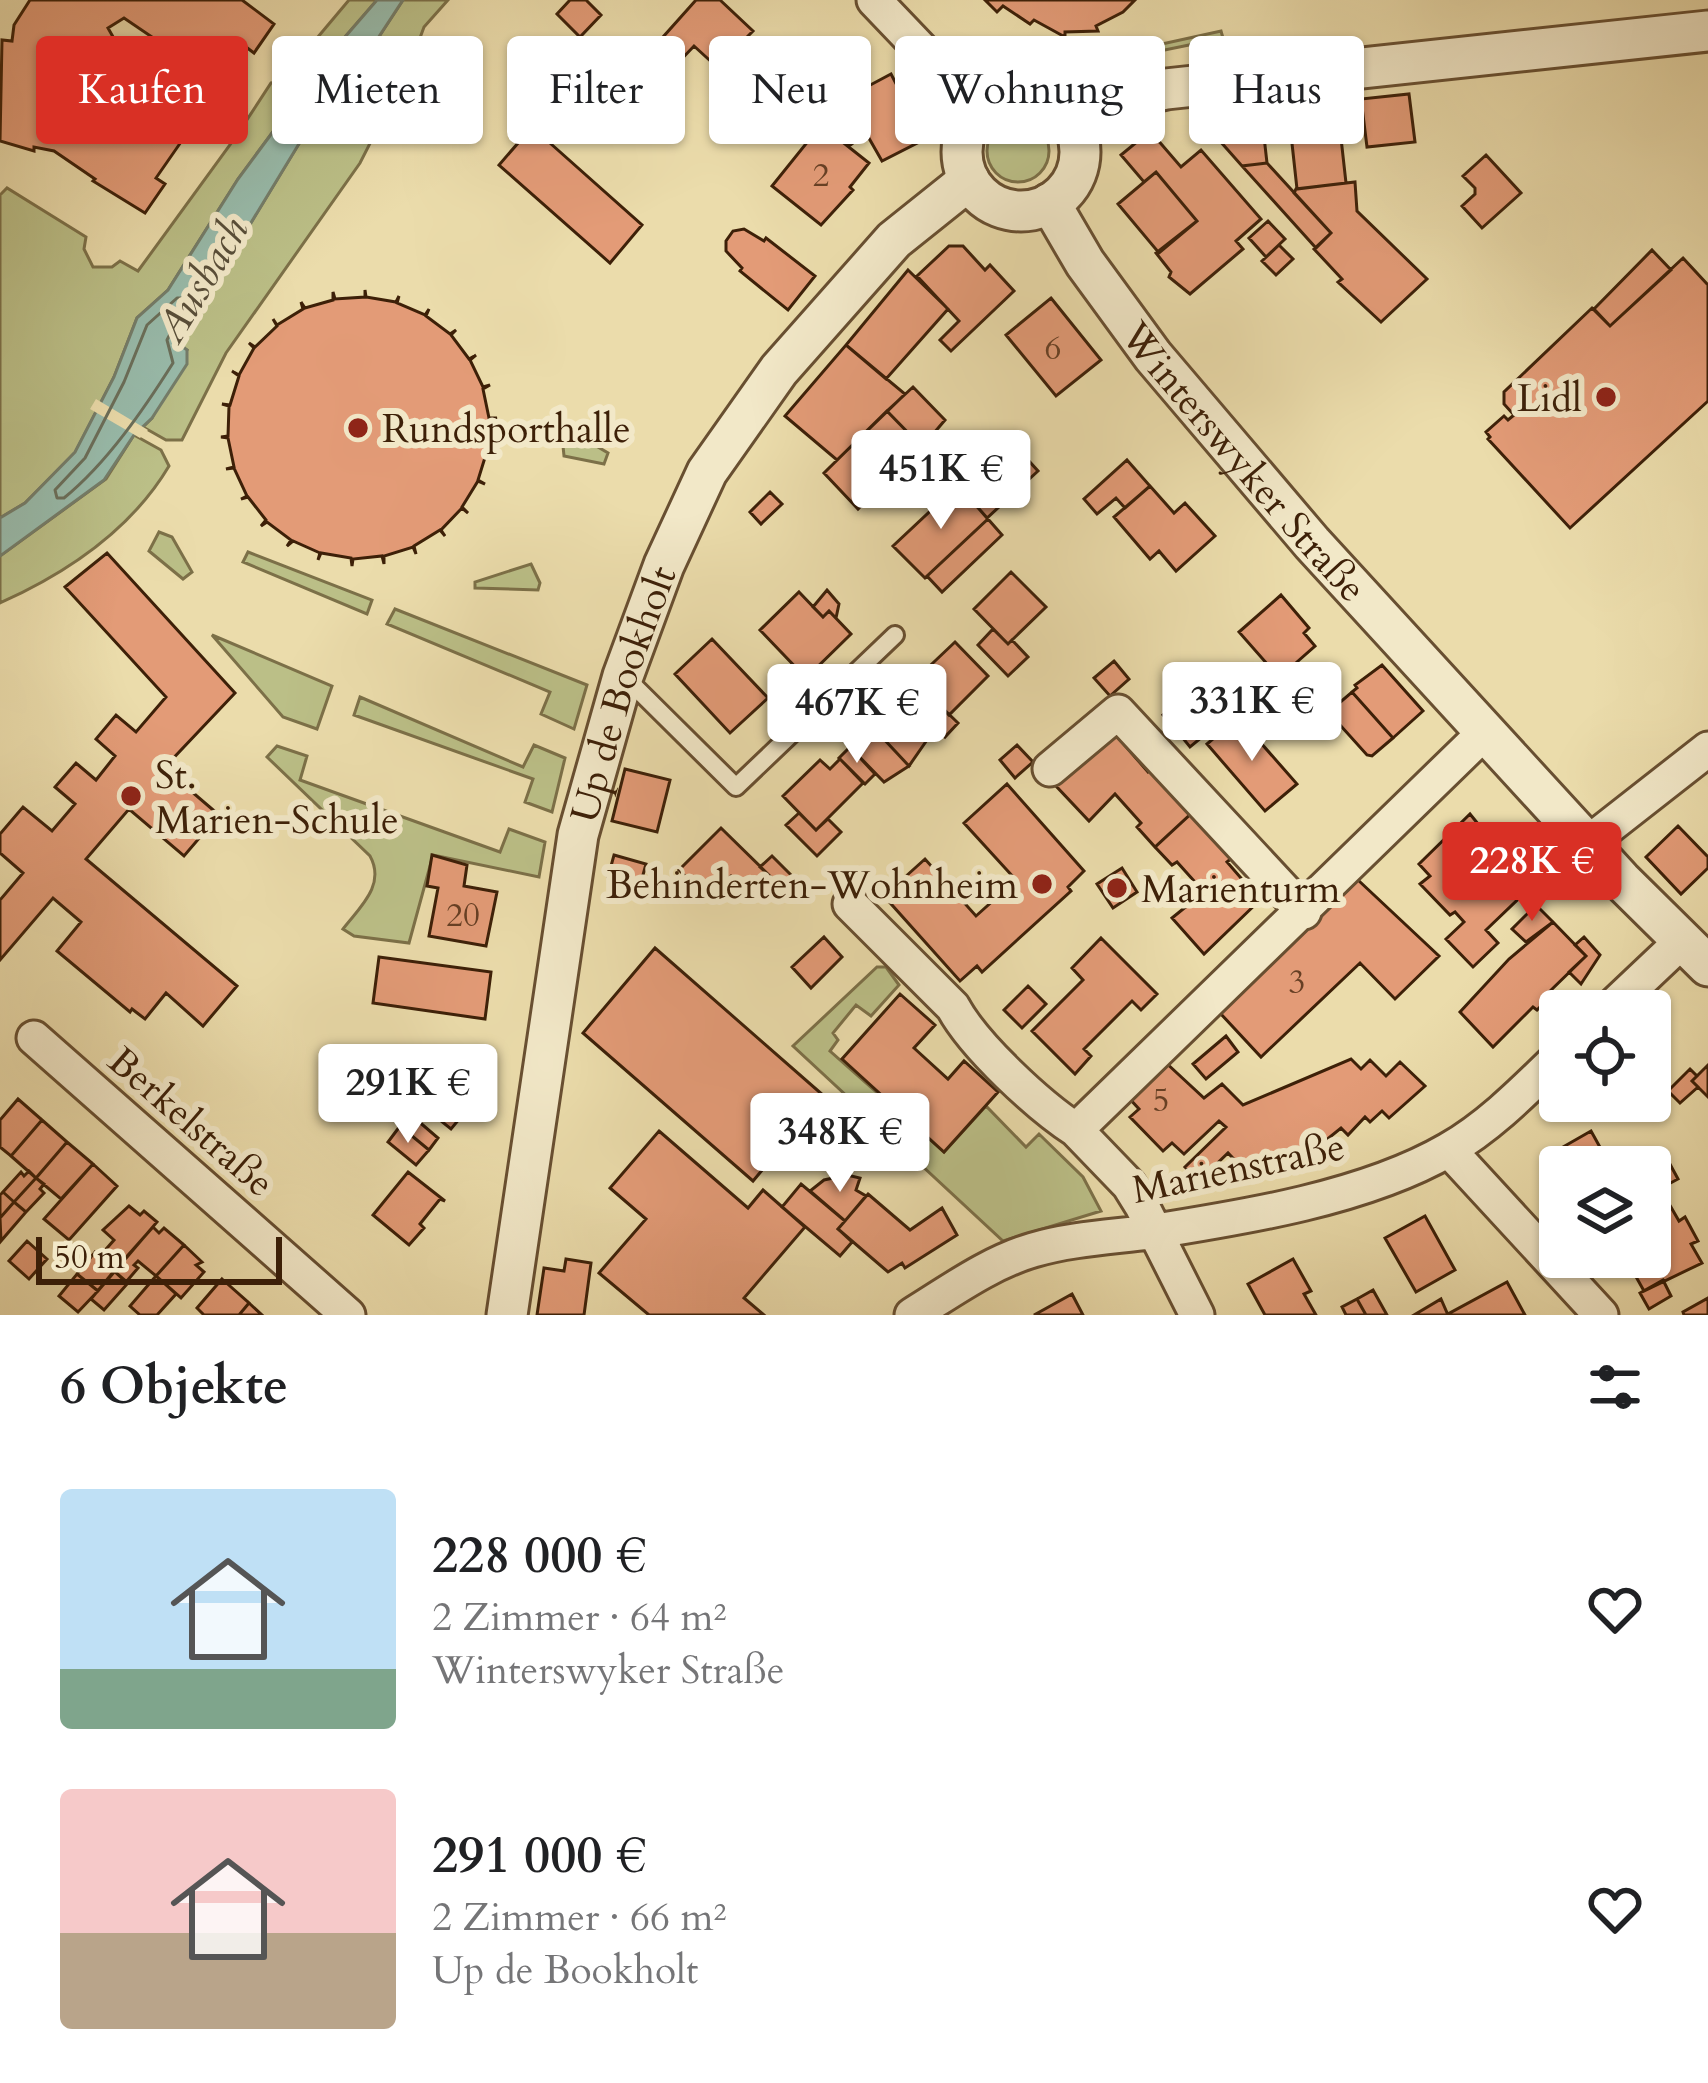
<!DOCTYPE html>
<html lang="de">
<head>
<meta charset="utf-8">
<style>
	:root { --surface:#fff; --page:#f2f2f2; --text:#202124; --muted:#757577; --accent:#d93025 }
	body { margin:0; font-family:Cardo,serif; background:var(--page); color:var(--text); height:100vh; display:flex; flex-direction:column; font-size:45px; white-space:nowrap }
	* { box-sizing:border-box; margin:0 }
	p { font-size:39px; color:var(--muted) }
	.icon { flex:none; width:66px; height:66px; fill:none; stroke:currentColor; stroke-width:2; stroke-linecap:round; stroke-linejoin:round }
	.map { position:relative; height:1315px; overflow:hidden }
	.side { display:flex; flex-direction:column; background:var(--surface); flex:1 }
	.side>* { flex:none }
	.guide { position:absolute; left:36px; top:36px; width:1638px; height:108px; display:flex; gap:24px }
	.controls { position:absolute; left:1539px; top:990px; display:grid; gap:24px }
	.controls a { display:grid; place-items:center; width:132px; height:132px; border-radius:12px; background:var(--surface); box-shadow:0 3px 9px #0004; font-size:60px }
	.scale { position:absolute; left:36px; bottom:30px; width:246px; box-sizing:border-box; padding-left:12px; border:6px solid #3d2008; border-top:0; font-size:33px; line-height:42px; white-space:nowrap; color:#3d2008; -webkit-text-stroke:9px #f2e8c8; paint-order:stroke }
	.price { position:absolute; translate:-50% -102px; padding:0 27px; border-radius:12px; background:#fff; color:#222; font-size:39px; line-height:78px; filter:drop-shadow(0 3px 6px #0008) }
	.price::after { content:''; position:absolute; left:50%; top:72px; width:36px; height:27px; margin-left:-18px; background:inherit; clip-path:polygon(0 0,100% 0,50% 100%) }
	.price.active { background:var(--accent); color:#fff }
	ul { padding:0; list-style:none }
	li { display:flex; align-items:center; gap:36px; height:300px; padding:0 60px }
	li span { display:grid; place-items:center; flex:none; width:336px; height:240px; border-radius:12px; color:#555 }
	li>.icon { margin-inline-start:auto }
	span .icon { width:144px; height:144px; fill:#fffc; stroke-width:1 }
	li b { font-size:51px }
	h2 { display:flex; justify-content:space-between; align-items:center; height:144px; padding:0 60px; font-size:51px }
	.chip { padding:0 42px; border-radius:12px; background:var(--surface); box-shadow:0 3px 9px #0004; font-size:42px; line-height:108px }
	.chip.active { background:var(--accent); color:#fff }
	.map>svg:first-child { display:block }
	.green { fill:#bbbf87; stroke:#7c7048; stroke-width:3 }
	.water { fill:#98bbab; stroke:#747d6a; stroke-width:3 }
	.pier { fill:#ebdcab }
	.lines { fill:none; stroke-linecap:round; stroke-linejoin:round }
	.shore { stroke:#6a6e5a; stroke-width:3 }
	.building { fill:#e39b77; stroke:#3d2008; stroke-width:3 }
	.service-casing { stroke:#684f31; stroke-width:22 }
	.minor-casing { stroke:#684f31; stroke-width:39 }
	.tertiary-casing { stroke:#684f31; stroke-width:45 }
	.service { stroke:#f2e8c8; stroke-width:16 }
	.minor { stroke:#f2e8c8; stroke-width:33 }
	.tertiary { stroke:#f2e8c8; stroke-width:39 }
	.poi-dot { fill:#8f2418; stroke:#f2e8c8; stroke-width:4.5 }
	.labels { text-anchor:middle; stroke-width:12; stroke-linejoin:round; paint-order:stroke }
	.number-label { font-size:33px; fill:#663f24 }
	.poi-label { font-size:39px; fill:#3d2008; stroke:#f2e8c8; text-anchor:start }
	.street-label { font-size:39px; fill:#3d2008; stroke:#f2e8c8 }
	.water-label { font-size:42px; font-style:italic; fill:#584e39; stroke:#f2e8c8 }
</style>
</head>
<body>
<div class="map">
<svg width="1708" height="1315" viewBox="0 0 1708 1315">
	<rect width="100%" height="100%" fill="#ebdcab"/>
	<filter id="stains"><feTurbulence type="fractalNoise" baseFrequency=".00167" numOctaves="4"/><feColorMatrix values="0 0 0 0 .2 0 0 0 0 .09 0 0 0 0 .02 0 0 0 .5 -.17"/></filter>
	<radialGradient id="worn" r=".72"><stop offset=".6" stop-color="#630" stop-opacity="0"/><stop offset="1" stop-color="#630" stop-opacity=".3"/></radialGradient>
	<path class="green" d="M349 0H377L332 52 238 179 168 290 137 318 114 377 75 453 25 503 0 518V195L7 188 86 237 84 249 93 267H112L120 261 138 271 235 138 271 83 280 82Z
		M403 0H448L424 27 410 65 360 163 226 353 182 440H166L143 427 152 418 187 350 177 344 300 142 357 70Z
		M1221 31 1223 38 1121 59V53Z
		M987 151a31 31 0 1 1 62 0a31 31 0 1 1-62 0Z
		M576 434 608 453 604 464 564 456 562 436Z
		M134 435 161 450 169 466C131 530 67 573 0 603V556L106 479Z
		M159 532 172 537 192 572 183 579 149 551Z
		M248 552 372 600 367 614 243 562Z
		M531 564 540 583 538 590 475 588V582Z
		M395 609 587 685 574 729 541 714 550 692 387 624Z
		M212 635 332 686 317 729 283 717Z
		M360 697 523 767 534 745 565 758 552 812 525 802 533 779 354 715Z
		M277 746 307 756 300 780 500 852 509 829 545 842 539 877 433 855 409 943 354 936 343 929C360 907 386 885 370 856L267 757Z
		M877 967H886L899 985 871 1016 856 1005 833 1033 838 1040 830 1051 944 1152 986 1106 1026 1147 1039 1134 1083 1177 1101 1211 1003 1241 793 1046Z"/>
	<path class="water" d="M377 0H403L357 70 300 142 178 343 187 350V364L152 418 134 435 104 480 0 556V518L25 503 75 452 114 377 137 318 168 290 238 179 332 52Z"/>
	<path class="pier" d="M96 399 143 427 148 430 140 438 90 409Z"/>
	<g class="lines">
		<path class="shore" d="M177 298H183L186 303 167 340 173 363C144 409 107 463 64 498H57L55 490 85 458 124 382 147 325Z"/>
	</g>
	<path class="building" d="M30 0H242L274 24 254 53 246 47 221 84 124 18 108 28 121 51 114 61 89 57 85 76 181 142 156 178 165 184 145 213 93 181 95 179 54 151 34 147V151L0 141 2 40 12 41 14 25Z
		M570 0H586L601 15 580 37 557 14Z
		M696 0H720L753 31 717 67 694 46 676 65 655 46Z
		M985 0H1135L1123 12 1096 26 1098 31 1065 32V37L1034 20 1030 24 1003 6 997 12Z
		M891 74 925 139 882 161 866 133 849 146 821 125 831 112 821 103 834 89 844 99Z
		M1409 94 1415 142 1367 147 1361 99Z
		M1337 102 1346 183 1297 189 1288 107Z
		M1261 110 1267 163 1242 166 1212 132 1210 115Z
		M821 125 869 163 850 187 853 190 821 225 772 186Z
		M532 127 642 225 610 263 499 165Z
		M1150 131 1181 167 1201 150 1261 219 1236 241 1243 249 1190 294 1169 277 1171 272 1156 253 1197 221 1156 172 1144 182 1121 155Z
		M1486 155 1521 193 1482 228 1462 206 1475 194V188L1463 176Z
		M1267 163 1331 233 1316 248 1242 166Z
		M1156 172 1197 221 1159 253 1118 204Z
		M1355 182 1357 211 1427 279 1381 322 1338 282 1342 279 1314 249 1331 233 1294 193 1296 189Z
		M1268 221 1285 239 1266 257 1249 238Z
		M744 229 764 241 766 238 815 276 788 310 740 271 742 268 726 251V241L733 231Z
		M1279 245 1293 259 1276 275 1262 261Z
		M949 246H963L985 270 990 265 1014 291 951 351 940 340 959 321 917 276Z
		M1652 250 1671 270 1610 326 1594 309Z
		M1683 258 1708 285V401L1570 528 1488 439 1490 437 1486 432 1504 416 1508 420 1514 415 1504 404V392L1592 308 1610 326Z
		M908 270 948 309 886 379 846 345Z
		M365 290 366 297 396 302 399 296 397 303 425 315 429 309 426 316 450 334 456 330 451 335 469 359 476 355 470 360 483 387 490 385 483 389 489 418H497L489 420 488 449 495 451H487L478 480 485 484 478 481 462 507 468 513 462 508 441 530 445 536 440 530 414 546 416 554 413 547 384 556V564L382 556 353 559 352 566 351 558 321 553 318 560 320 553 293 541 287 546 291 540 267 522 261 526 266 520 248 497 241 499 247 496 234 468 226 469 234 467 228 438 221 437 228 436 229 406 222 404 230 405 239 376 232 371 239 375 254 348 249 343 255 347 277 326 273 319 277 325 303 309 301 302 305 308 333 300V292L335 299 365 297Z
		M1051 298 1101 360 1056 396 1006 335Z
		M846 345 905 394 837 460 785 416Z
		M913 387 945 420 922 447 887 411Z
		M887 411 921 446 858 509 824 473Z
		M1008 438 1038 471 987 518 958 485Z
		M1127 460 1150 486 1125 508 1116 498 1097 514 1084 499Z
		M958 485 988 519 925 578 893 546Z
		M1150 486 1174 513 1185 503 1215 536 1176 571 1159 551 1150 559 1114 517Z
		M770 492 782 504 761 524 750 512Z
		M988 519 1002 535 942 592 927 576Z
		M107 553 235 693 164 768 219 815 184 856 129 809 86 859 237 986 203 1026 166 993 145 1019 132 1009 130 1012 57 951 81 922 53 898 0 960V900L23 873 0 853V834L23 807 52 831 75 804 55 787 76 763 96 780 115 756 96 739 116 715 136 732 166 697 65 587Z
		M1011 572 1046 607 1008 644 974 609Z
		M827 590 839 604 836 618 829 611 823 617 813 607Z
		M799 592 823 617 829 611 851 634 806 678 760 630Z
		M1281 595 1309 628 1304 633 1315 646 1297 662 1302 667 1284 683 1239 632Z
		M993 629 1008 644 1012 640 1028 657 1008 676 978 645Z
		M712 639 768 698 730 733 675 674Z
		M955 642 988 676 949 715 915 680Z
		M1114 661 1129 679 1110 696 1094 678Z
		M1382 665 1423 711 1393 738 1352 692 1357 688 1355 685Z
		M1352 692 1393 738 1372 756 1367 755 1331 715V710Z
		M927 693 958 723 945 737 914 705Z
		M904 695 929 721 919 732 893 705Z
		M1185 696 1195 707 1173 726 1163 715Z
		M884 697 927 740 909 766 866 720Z
		M1195 707 1213 728 1190 747 1173 726Z
		M870 711 866 720 909 766 884 782 842 739Z
		M1238 717 1297 784 1265 811 1207 744Z
		M1115 734 1148 772 1153 768 1193 812 1155 847 1137 827 1141 823 1115 794 1089 821 1056 786Z
		M1017 745 1033 762 1015 778 1000 760Z
		M850 747 875 774 865 784 839 758Z
		M840 759 863 783 816 830 783 796 820 760 830 769Z
		M625 769 670 780 657 832 612 821Z
		M1007 784 1084 871 1068 887 1071 891 982 972 977 966 960 981 884 896 925 859 976 916 1016 880 964 823Z
		M1193 812 1233 857 1227 862 1260 900 1204 954 1172 918 1204 892 1177 862 1172 865 1155 847Z
		M799 813 816 830 828 819 841 832 817 856 786 825Z
		M1470 814 1491 840 1499 833 1517 852 1511 860 1534 884 1486 930 1498 943 1473 967 1446 939 1464 922 1455 912 1450 915 1420 884 1430 876 1419 864Z
		M1678 826 1708 857V868L1681 894 1646 857Z
		M721 828 775 881 756 901 731 876 724 883 730 889 722 885 709 899 679 870Z
		M432 855 467 865 464 886 497 892 486 946 429 936 438 888 427 886Z
		M614 855 646 864 640 886 608 877Z
		M772 856 795 879 775 899 766 890 775 881 760 867Z
		M1122 868 1137 892 1113 908 1097 884Z
		M1358 880 1439 956 1395 999 1360 963 1261 1057 1220 1013Z
		M1536 905 1553 922 1526 942 1512 929Z
		M1553 922 1586 956 1545 996 1548 999 1537 1010 1533 1007 1493 1047 1460 1012 1509 959Z
		M824 937 842 957 811 988 792 967Z
		M1584 937 1600 955 1581 984 1569 972 1586 956 1575 945Z
		M1101 938 1157 994 1141 1010 1132 1001 1084 1049 1091 1056 1075 1074 1032 1031 1083 980 1072 968Z
		M655 948 824 1096 753 1181 583 1033Z
		M379 957 491 972 485 1019 373 1003Z
		M1028 986 1046 1004 1022 1028 1004 1010Z
		M900 994 935 1025 914 1048 948 1079 964 1061 998 1092 944 1152 842 1059Z
		M1226 1036 1238 1052 1206 1079 1193 1064Z
		M374 1047 397 1066 378 1088 356 1070Z
		M454 1052 490 1082 451 1129 415 1100Z
		M1351 1059 1361 1069 1370 1060 1386 1076 1400 1062 1425 1086 1389 1118 1382 1111 1370 1122 1365 1117 1348 1135 1341 1128 1309 1154 1302 1147 1290 1158 1286 1154 1268 1171 1261 1164 1249 1175 1228 1153 1199 1181 1185 1167 1226 1127 1219 1121 1184 1154 1172 1143 1163 1151 1130 1117 1139 1109 1128 1097 1164 1061 1204 1098 1222 1084 1243 1105Z
		M1708 1065V1097L1692 1081Z
		M1690 1069 1697 1076 1692 1081 1698 1087 1680 1103 1668 1091Z
		M18 1099 42 1120 11 1156 0 1147V1120Z
		M410 1114 438 1138 429 1150 400 1126Z
		M42 1120 67 1142 36 1178 11 1156Z
		M400 1126 429 1150 416 1165 388 1142Z
		M659 1131 748 1208 763 1190 805 1227 744 1298 764 1315H649L599 1273 646 1219 610 1188Z
		M1591 1131 1611 1167H1560V1191L1542 1159Z
		M67 1142 93 1164 61 1199 36 1178Z
		M1665 1155 1678 1179 1650 1194V1167H1643Z
		M93 1164 117 1186 69 1240 44 1219Z
		M29 1171 36 1178 14 1202 3 1192 21 1172 24 1176Z
		M408 1172 445 1201 440 1199 420 1224 424 1228 409 1245 373 1215Z
		M847 1175 860 1178 856 1190 866 1196 845 1221 810 1191 824 1180Z
		M36 1178 44 1184 40 1189 44 1193 26 1212 14 1202Z
		M801 1184 845 1221 838 1229 852 1242 840 1256 782 1207Z
		M3 1192 14 1202 0 1218V1195Z
		M868 1194 910 1230 942 1208 957 1235 905 1268 902 1263 888 1272 838 1229Z
		M14 1202 26 1212 1 1241 0 1218Z
		M1668 1202 1679 1221 1685 1217 1698 1241 1691 1244 1702 1263 1644 1291 1630 1266 1636 1263 1626 1257H1650V1212Z
		M129 1206 140 1215 144 1211 157 1222 98 1291 77 1274 95 1252 100 1256 114 1240 103 1230Z
		M1425 1216 1455 1270 1416 1292 1385 1238Z
		M153 1227 159 1233 164 1228 184 1245 156 1276 138 1261 134 1265 138 1268 126 1282 114 1271Z
		M27 1241 47 1259 29 1279 9 1261Z
		M184 1245 202 1262 196 1265 204 1272 181 1298 156 1276Z
		M566 1259 591 1263 584 1315H537L544 1268 564 1271Z
		M1293 1259 1311 1291 1304 1294 1316 1315H1265L1248 1284Z
		M114 1271 128 1283 104 1310 91 1299Z
		M77 1274 98 1291 78 1312 59 1296Z
		M156 1276 176 1294 157 1315H140L130 1306Z
		M222 1279 249 1303 239 1315H204L197 1308Z
		M1663 1280 1671 1296 1649 1309 1640 1293Z
		M1507 1282 1525 1315H1448V1314Z
		M1373 1290 1387 1315H1366L1357 1299Z
		M1072 1294 1083 1315H1034Z
		M1708 1298V1315H1684L1683 1312Z
		M1357 1299 1366 1315H1346L1342 1307Z
		M1441 1299 1448 1315H1414Z
		M249 1303 262 1315H239Z"/>
	<g class="lines">
		<defs>
			<path id="service" d="M624 676 736 787 895 635"/>
			<path id="minor" d="M874 0 979 110
				M1050 769 1118 712 1304 912
				M1588 843 1708 749
				M850 904 953 1007C974 1046 1039 1106 1076 1130
				M1608 1011 1683 940
				M34 1038 348 1315
				M1449 1150 1601 1315
				M912 1315C951 1291 989 1263 1033 1250 1070 1239 1111 1237 1150 1232 1245 1217 1365 1198 1448 1150 1490 1126 1526 1089 1560 1056
				M1197 1315 1142 1206 1129 1185 1076 1130 1486 731"/>
			<g id="tertiary">
				<circle cx="1021" cy="152" r="59"/>
				<path d="M1069 117 1091 106 1166 89 1708 31"/>
				<path id="s1" d="M1050 203 1085 263 1153 356 1312 543 1621 880 1708 966"/>
				<path id="s2" d="M507 1315 578 835 623 676 664 565 707 472 779 370 894 240 969 180"/>
			</g>
		</defs>
		<use href="#service" class="service-casing"/>
		<use href="#minor" class="minor-casing"/>
		<use href="#tertiary" class="tertiary-casing"/>
		<use href="#service" class="service"/>
		<use href="#minor" class="minor"/>
		<use href="#tertiary" class="tertiary"/>
	</g>
	<g class="poi-dot">
		<circle cx="1606" cy="397" r="12"/>
		<circle cx="358" cy="428" r="12"/>
		<circle cx="131" cy="796" r="12"/>
		<circle cx="1042" cy="884" r="12"/>
		<circle cx="1117" cy="888" r="12"/>
	</g>
	<g class="labels">
		<g class="number-label">
			<text x="821" y="186">2</text>
			<text x="1053" y="359">6</text>
			<text x="463" y="926">20</text>
			<text x="1297" y="993">3</text>
			<text x="1161" y="1111">5</text>
		</g>
		<g class="poi-label">
			<text x="1582" y="411" text-anchor="end">Lidl</text>
			<text x="382" y="442">Rundsporthalle</text>
			<text x="155" y="788">St.<tspan x="155" dy="45">Marien-Schule</tspan></text>
			<text x="1018" y="898" text-anchor="end">Behinderten-Wohnheim</text>
			<text x="1141" y="902">Marienturm</text>
		</g>
		<g class="street-label">
			<text dy="14" stroke="none"><textPath href="#s1" startOffset="324">Winterswyker Straße</textPath></text>
			<text dy="14" stroke="none"><textPath href="#s2" startOffset="633">Up de Bookholt</textPath></text>
			<text transform="translate(192 1121) rotate(41)" y="14">Berkelstraße</text>
			<text transform="translate(1238 1167) rotate(-12)" y="14">Marienstraße</text>
		</g>
		<g class="water-label">
			<text transform="translate(201 279) rotate(-59)" y="15">Ausbach</text>
		</g>
	</g>
	<rect width="100%" height="100%" filter="url(#stains)"/>
	<rect width="100%" height="100%" fill="url(#worn)"/>
</svg>
<div class="controls">
<a><svg class="icon" aria-label="locate" viewBox="0 0 24 24"><circle cx="12" cy="12" r="6"/><path d="M12 2v4M12 18v4M2 12h4M18 12h4"/></svg></a>
<a><svg class="icon" aria-label="layers" viewBox="0 0 24 24"><path d="M12 4l9 5-9 5-9-5zM3 14l9 5 9-5"/></svg></a>
</div>
<div class="scale">50 m</div>
<b class="price" style="left:941px;top:532px">451K €</b>
<b class="price" style="left:1252px;top:764px">331K €</b>
<b class="price" style="left:857px;top:766px">467K €</b>
<b class="price active" style="left:1532px;top:924px">228K €</b>
<b class="price" style="left:408px;top:1146px">291K €</b>
<b class="price" style="left:840px;top:1195px">348K €</b>
<div class="guide">
<a class="chip active">Kaufen</a>
<a class="chip">Mieten</a>
<a class="chip">Filter</a>
<a class="chip">Neu</a>
<a class="chip">Wohnung</a>
<a class="chip">Haus</a>
</div>
</div>
<section class="side">
<h2>6 Objekte<svg class="icon" aria-label="filters" viewBox="0 0 24 24"><path d="M4 7h16M4 17h16"/><circle cx="9" cy="7" r="2"/><circle cx="15" cy="17" r="2"/></svg></h2>
<ul>
<li><span style="background:linear-gradient(#bfe0f5 75%,#7fa58c 0)"><svg class="icon" aria-label="home" viewBox="0 0 24 24"><path d="M3 11l9-7 9 7M6 9v11h12V9"/></svg></span><div><b>228 000 €</b><p>2 Zimmer · 64 m²</p><p>Winterswyker Straße</p></div><svg class="icon" aria-label="heart" viewBox="0 0 24 24"><path d="M12 20l-8-8c-3-5 5-10 8-4 3-6 11-1 8 4z"/></svg></li>
<li><span style="background:linear-gradient(#f6c9c9 60%,#b9a48a 0)"><svg class="icon" aria-label="home" viewBox="0 0 24 24"><path d="M3 11l9-7 9 7M6 9v11h12V9"/></svg></span><div><b>291 000 €</b><p>2 Zimmer · 66 m²</p><p>Up de Bookholt</p></div><svg class="icon" aria-label="heart" viewBox="0 0 24 24"><path d="M12 20l-8-8c-3-5 5-10 8-4 3-6 11-1 8 4z"/></svg></li>
</ul>
</section>
</body>
</html>
